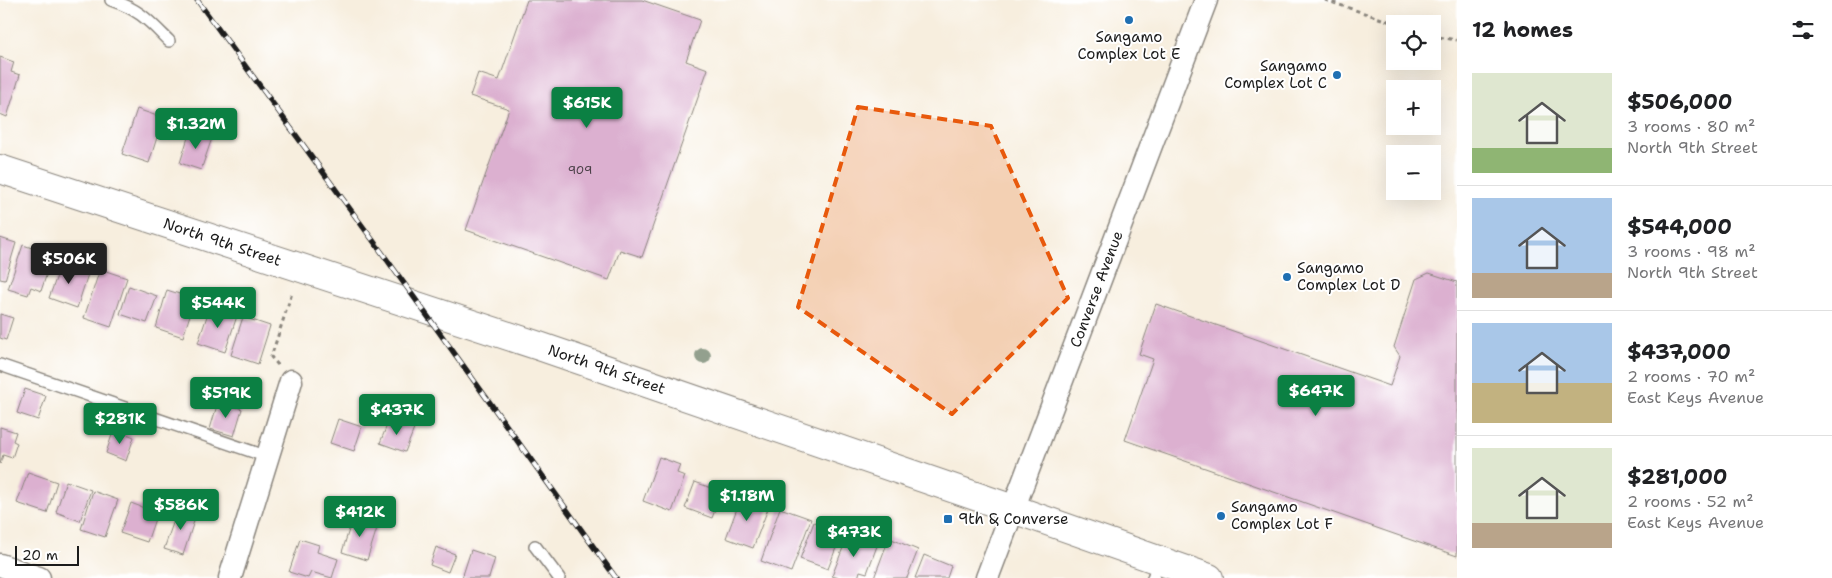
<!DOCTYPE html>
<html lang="en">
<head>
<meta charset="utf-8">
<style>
	:root { --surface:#fff; --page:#f6f6f6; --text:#202124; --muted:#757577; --line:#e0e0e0; --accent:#0b8043 }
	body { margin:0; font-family:"Shantell Sans",sans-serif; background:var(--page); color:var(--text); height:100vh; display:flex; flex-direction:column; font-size:19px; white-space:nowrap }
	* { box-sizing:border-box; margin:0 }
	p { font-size:16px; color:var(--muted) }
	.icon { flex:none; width:28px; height:28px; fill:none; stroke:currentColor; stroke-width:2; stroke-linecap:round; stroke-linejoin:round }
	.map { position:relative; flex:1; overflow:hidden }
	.panel { display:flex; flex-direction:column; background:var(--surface); width:375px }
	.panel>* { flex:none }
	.controls { position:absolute; left:1386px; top:15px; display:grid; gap:10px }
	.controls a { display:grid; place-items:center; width:55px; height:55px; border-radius:0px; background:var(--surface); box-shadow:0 5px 20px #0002; font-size:25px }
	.scale { position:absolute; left:15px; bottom:12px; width:64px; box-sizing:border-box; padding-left:5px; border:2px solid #1c1c1c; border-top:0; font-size:14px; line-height:18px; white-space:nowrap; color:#1c1c1c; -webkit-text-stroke:4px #fff; paint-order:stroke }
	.price { position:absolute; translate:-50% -42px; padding:0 11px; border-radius:5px; background:var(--accent); color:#fff; font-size:16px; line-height:32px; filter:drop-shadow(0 1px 2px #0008) }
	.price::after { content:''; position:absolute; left:50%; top:30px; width:15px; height:11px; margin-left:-8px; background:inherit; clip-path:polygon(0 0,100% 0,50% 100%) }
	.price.on { background:#222; color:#fff }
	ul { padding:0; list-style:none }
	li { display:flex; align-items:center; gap:15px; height:125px; padding:0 15px }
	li+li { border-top:1px solid var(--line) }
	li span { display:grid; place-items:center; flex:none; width:140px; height:100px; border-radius:0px; color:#555 }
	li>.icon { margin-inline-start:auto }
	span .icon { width:60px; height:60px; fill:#fffc; stroke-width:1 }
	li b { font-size:21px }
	h2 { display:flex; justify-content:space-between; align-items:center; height:60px; padding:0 15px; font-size:21px }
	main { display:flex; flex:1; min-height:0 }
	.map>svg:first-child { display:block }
	.building { fill:#dcb0d0 }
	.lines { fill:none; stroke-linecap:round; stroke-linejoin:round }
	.service-casing { stroke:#8a857d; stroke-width:14 }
	.minor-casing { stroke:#8a857d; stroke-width:25 }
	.primary-casing { stroke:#8a857d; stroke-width:30 }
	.path { stroke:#8a857d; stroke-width:3; stroke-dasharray:4 4; stroke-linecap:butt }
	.service { stroke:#fff; stroke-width:11 }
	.minor { stroke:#fff; stroke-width:22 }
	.primary { stroke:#fff; stroke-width:28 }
	.rail-casing { stroke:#1c1c1c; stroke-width:5.5 }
	.rail { stroke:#fff; stroke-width:4; stroke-dasharray:11; stroke-linecap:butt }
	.tree { fill:#93a08e }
	.marked { fill:#e8590c; fill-opacity:0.2; stroke:#e8590c; stroke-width:4; stroke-dasharray:10 6; stroke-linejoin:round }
	.poi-dot { fill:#1f6fb2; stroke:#fff; stroke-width:2 }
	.labels { text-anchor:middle; stroke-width:4; stroke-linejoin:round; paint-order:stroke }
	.number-label { font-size:12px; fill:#4c4149 }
	.poi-label { font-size:15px; fill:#1c1c1c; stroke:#fff; text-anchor:start }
	.street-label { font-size:15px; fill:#1c1c1c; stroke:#fff }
</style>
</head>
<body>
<main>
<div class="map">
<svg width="1457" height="578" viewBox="0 0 1457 578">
	<rect width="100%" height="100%" fill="#fff"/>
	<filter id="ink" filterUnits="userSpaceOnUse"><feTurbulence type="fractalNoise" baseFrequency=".02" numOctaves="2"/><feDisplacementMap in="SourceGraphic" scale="10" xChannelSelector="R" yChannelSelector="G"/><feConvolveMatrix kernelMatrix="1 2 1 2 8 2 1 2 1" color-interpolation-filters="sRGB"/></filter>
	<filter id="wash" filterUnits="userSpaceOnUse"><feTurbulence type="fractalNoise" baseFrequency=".0096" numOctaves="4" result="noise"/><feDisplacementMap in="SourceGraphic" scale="20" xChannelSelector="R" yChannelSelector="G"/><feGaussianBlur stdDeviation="1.12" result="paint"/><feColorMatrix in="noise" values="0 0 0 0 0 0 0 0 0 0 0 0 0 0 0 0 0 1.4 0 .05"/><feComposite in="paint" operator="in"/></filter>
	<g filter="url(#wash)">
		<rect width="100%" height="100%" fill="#f7eede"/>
		<g id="blocks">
			<path class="building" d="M527 0H642L700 20 686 61 708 69 642 257 620 250 609 280 466 230 509 109 470 96 478 73 499 80Z
				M0 57 14 62 11 72 20 75 7 117 0 114Z
				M137 109 163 118 149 163 122 154Z
				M190 131 212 138 201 170 180 163Z
				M0 238 16 243 5 280 0 279Z
				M23 245 53 255 41 291 31 287 28 295 8 289Z
				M62 262 89 271 77 308 49 298Z
				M100 269 127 278 111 327 84 318Z
				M1429 273 1457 282V556L1125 440 1153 359 1139 354 1156 304 1390 386 1400 356 1394 347 1416 279Z
				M129 286 157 296 147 323 120 314Z
				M167 290 195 299 183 337 156 328Z
				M210 307 237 316 225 352 198 343Z
				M0 314 13 318 6 340 0 338Z
				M243 317 270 326 258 364 231 355Z
				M25 389 46 396 38 420 17 413Z
				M218 402 242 409 234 436 210 429Z
				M338 419 362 427 354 451 330 443Z
				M389 420 414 429 405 452 380 443Z
				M0 427 16 432 13 441 17 443 12 458 3 455 0 464Z
				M114 429 134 437 126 461 106 453Z
				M659 457 680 465 677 473 685 476 672 512 643 501Z
				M28 472 57 482 47 513 17 503Z
				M66 481 91 490 80 521 56 512Z
				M695 482 722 492 712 518 685 508Z
				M93 491 118 500 105 537 81 529Z
				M742 495 769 506 753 548 726 538Z
				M131 503 157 513 147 542 120 533Z
				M179 506 197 512 183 555 164 549Z
				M780 508 811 519 791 572 761 561Z
				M353 517 378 525 367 560 342 552Z
				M814 522 842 532 828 569 800 559Z
				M848 535 877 546 867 573 860 571 858 578H839L832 576Z
				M889 538 918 550 907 578H874Z
				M300 539 319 545 317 552 338 559 332 578 311 572 308 578 289 572Z
				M436 547 455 554 448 572 430 565Z
				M471 550 495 558 489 578H462Z
				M924 555 951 566 947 578H915Z"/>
		</g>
	</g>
	<g filter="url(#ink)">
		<use href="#blocks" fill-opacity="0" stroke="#8a857d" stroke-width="1"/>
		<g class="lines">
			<defs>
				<path id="service" d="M111 0C140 10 148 20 169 41
					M0 365 268 457
					M535 546 559 578
					M1153 578 1159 560"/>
				<g id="minor">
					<path d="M0 565 39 578"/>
					<path d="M230 578 291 381"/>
					<path id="s1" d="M987 578 1206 0"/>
				</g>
				<g id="primary">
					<path id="s2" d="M0 169 539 346 1013 509 1209 578"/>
				</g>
			</defs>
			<use href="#service" class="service-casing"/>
			<use href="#minor" class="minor-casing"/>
			<use href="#primary" class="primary-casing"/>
			<path class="path" d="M1325 0 1397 24
				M1432 36 1457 40
				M278 365 271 357 292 293"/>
			<use href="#service" class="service"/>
			<use href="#minor" class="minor"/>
			<use href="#primary" class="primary"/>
			<defs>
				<path id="rail" d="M197 0 380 250 616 578"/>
			</defs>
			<use href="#rail" class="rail-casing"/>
			<use href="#rail" class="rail"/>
		</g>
		<circle class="tree" cx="703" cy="356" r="8"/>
	</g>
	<path class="marked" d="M858 107 991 126 1068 298 952 414 798 307Z"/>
	<g class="poi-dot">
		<circle cx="1129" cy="20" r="5"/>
		<circle cx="1337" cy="75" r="5"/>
		<circle cx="1287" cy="277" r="5"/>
		<circle cx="1221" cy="516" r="5"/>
		<rect x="943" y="514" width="10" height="10" rx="2.5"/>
	</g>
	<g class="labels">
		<g class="number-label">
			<text x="580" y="174">909</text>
		</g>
		<g class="poi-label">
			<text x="1129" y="42" text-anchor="middle">Sangamo<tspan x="1129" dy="17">Complex Lot E</tspan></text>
			<text x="1327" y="71" text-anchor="end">Sangamo<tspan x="1327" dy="17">Complex Lot C</tspan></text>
			<text x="1297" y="273">Sangamo<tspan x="1297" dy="17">Complex Lot D</tspan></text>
			<text x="1231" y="512">Sangamo<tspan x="1231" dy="17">Complex Lot F</tspan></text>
			<text x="958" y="524">9th &amp; Converse</text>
		</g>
		<g class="street-label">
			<text dy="5" stroke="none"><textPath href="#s2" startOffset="234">North 9th Street</textPath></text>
			<text dy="5" stroke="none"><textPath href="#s1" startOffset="309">Converse Avenue</textPath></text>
			<text dy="5" stroke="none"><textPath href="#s2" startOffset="639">North 9th Street</textPath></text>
		</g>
	</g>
</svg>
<div class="controls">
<a><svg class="icon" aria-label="locate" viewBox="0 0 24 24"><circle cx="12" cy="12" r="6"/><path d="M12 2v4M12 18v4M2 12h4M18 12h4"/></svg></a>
<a>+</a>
<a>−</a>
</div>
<div class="scale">20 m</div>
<b class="price" style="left:587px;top:129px">$615K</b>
<b class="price" style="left:196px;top:150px">$1.32M</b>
<b class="price on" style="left:69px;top:285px">$506K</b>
<b class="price" style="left:218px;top:329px">$544K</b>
<b class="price" style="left:1316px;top:417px">$647K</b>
<b class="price" style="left:226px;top:419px">$519K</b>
<b class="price" style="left:397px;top:436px">$437K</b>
<b class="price" style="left:120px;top:445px">$281K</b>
<b class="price" style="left:747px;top:522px">$1.18M</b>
<b class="price" style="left:181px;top:531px">$586K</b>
<b class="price" style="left:360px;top:538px">$412K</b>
<b class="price" style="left:854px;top:558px">$473K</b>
</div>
<section class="panel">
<h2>12 homes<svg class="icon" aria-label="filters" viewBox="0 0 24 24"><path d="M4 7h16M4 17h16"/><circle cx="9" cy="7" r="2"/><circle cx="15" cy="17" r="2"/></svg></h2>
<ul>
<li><span style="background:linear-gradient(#dfe7d0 75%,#8fb573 0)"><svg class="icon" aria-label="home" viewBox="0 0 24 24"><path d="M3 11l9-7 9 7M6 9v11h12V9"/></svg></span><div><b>$506,000</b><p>3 rooms · 80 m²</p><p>North 9th Street</p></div></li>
<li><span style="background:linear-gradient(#a9c7e8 75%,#b9a48a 0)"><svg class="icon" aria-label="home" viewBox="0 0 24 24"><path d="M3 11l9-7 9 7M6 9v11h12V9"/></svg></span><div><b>$544,000</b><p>3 rooms · 98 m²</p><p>North 9th Street</p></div></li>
<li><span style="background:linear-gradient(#a9c7e8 60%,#c2b280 0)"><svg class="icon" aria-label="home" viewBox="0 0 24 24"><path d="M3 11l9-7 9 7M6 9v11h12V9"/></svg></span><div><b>$437,000</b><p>2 rooms · 70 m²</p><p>East Keys Avenue</p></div></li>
<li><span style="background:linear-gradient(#dfe7d0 75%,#b9a48a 0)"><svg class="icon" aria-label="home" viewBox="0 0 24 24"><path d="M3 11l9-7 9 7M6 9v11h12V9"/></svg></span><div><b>$281,000</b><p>2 rooms · 52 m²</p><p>East Keys Avenue</p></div></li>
</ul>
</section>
</main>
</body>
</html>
